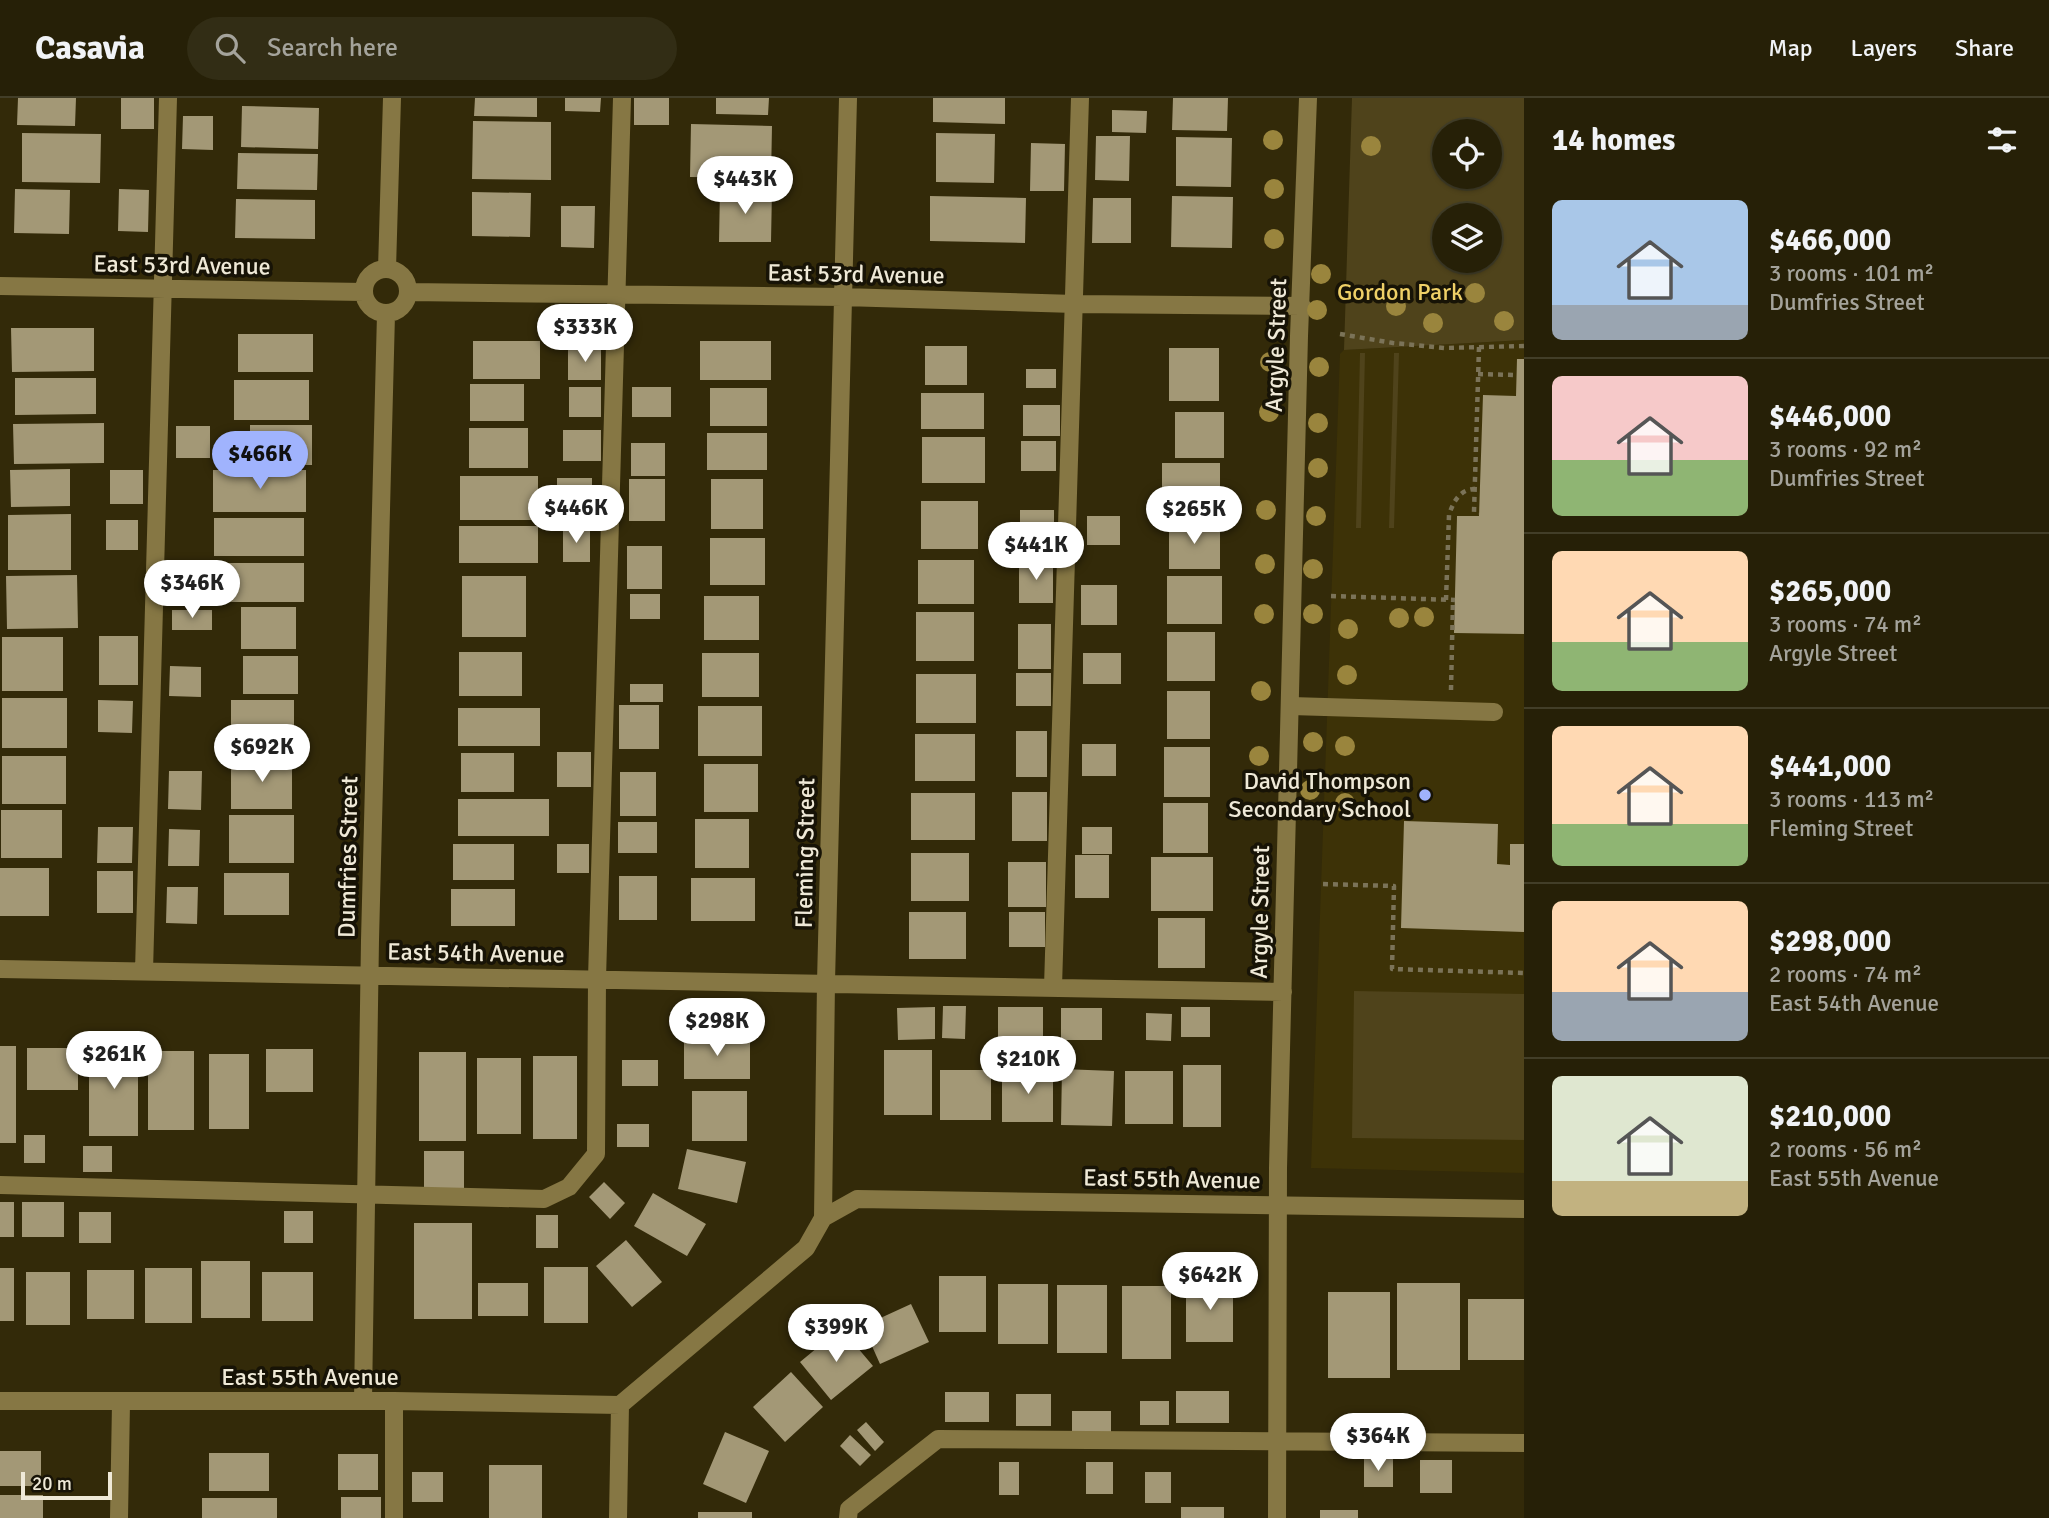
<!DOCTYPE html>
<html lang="en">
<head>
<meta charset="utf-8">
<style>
	:root { --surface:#262007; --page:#322d15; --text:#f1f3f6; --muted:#a4a39b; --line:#423e28; --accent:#a0b3fd }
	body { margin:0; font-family:Signika,sans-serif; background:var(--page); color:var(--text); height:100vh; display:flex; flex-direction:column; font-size:26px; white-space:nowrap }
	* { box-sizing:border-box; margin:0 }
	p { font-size:23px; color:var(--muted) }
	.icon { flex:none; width:38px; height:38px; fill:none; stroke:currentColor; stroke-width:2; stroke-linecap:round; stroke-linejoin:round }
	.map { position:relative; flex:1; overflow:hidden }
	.drawer { display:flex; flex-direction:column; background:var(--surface); width:525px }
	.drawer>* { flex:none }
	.buttons { position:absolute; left:1432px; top:21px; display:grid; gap:14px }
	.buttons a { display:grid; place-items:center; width:70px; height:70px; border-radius:50%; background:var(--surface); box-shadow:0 2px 5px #0004,0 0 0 2px var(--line); font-size:35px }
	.scale { position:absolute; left:21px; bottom:18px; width:91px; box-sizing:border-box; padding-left:7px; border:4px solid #efe9d7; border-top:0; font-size:19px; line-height:24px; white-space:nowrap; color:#efe9d7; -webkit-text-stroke:5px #171306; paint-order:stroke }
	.price { position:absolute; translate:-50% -60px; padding:0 16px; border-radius:24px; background:#fff; color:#222; font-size:23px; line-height:46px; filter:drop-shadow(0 2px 4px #0008) }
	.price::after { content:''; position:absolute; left:50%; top:42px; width:21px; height:16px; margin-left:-10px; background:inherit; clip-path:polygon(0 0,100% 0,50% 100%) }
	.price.current { background:var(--accent); color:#111 }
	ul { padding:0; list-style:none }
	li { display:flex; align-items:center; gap:21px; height:175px; padding:0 28px }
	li+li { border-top:2px solid var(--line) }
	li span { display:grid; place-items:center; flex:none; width:196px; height:140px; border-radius:10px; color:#555 }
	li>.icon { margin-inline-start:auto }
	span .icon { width:84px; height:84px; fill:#fffc; stroke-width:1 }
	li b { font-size:30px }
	h2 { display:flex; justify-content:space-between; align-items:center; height:84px; padding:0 28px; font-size:30px }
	header { display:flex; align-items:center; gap:42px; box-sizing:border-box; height:98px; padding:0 35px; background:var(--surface); border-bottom:2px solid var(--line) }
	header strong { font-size:33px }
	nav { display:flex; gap:38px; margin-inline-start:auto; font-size:24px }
	.search { width:490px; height:63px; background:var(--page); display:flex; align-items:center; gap:18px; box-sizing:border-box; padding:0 24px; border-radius:38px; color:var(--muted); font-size:26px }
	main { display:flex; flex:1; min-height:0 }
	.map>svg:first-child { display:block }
	.built { fill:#3d3207 }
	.green { fill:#4f431b; fill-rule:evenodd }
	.building { fill:#a39876 }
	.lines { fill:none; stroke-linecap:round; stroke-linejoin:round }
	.path { stroke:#7b7358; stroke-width:4.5; stroke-dasharray:5 5; stroke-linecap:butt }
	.minor { stroke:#867744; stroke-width:18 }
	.tree { fill:#9a853d }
	.poi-dot { fill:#a0b3fd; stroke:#171306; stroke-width:2.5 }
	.labels { text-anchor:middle; stroke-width:7; stroke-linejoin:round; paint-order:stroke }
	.street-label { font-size:24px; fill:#efe9d7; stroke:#171306 }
	.park-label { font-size:24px; fill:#efd067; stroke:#171306 }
	.poi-label { font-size:24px; fill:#efe9d7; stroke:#171306; text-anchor:end }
</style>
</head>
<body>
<header>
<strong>Casavia</strong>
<div class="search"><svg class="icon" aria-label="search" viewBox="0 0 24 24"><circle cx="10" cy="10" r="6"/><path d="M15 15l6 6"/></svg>Search here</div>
<nav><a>Map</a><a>Layers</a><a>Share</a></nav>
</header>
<main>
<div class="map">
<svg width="1524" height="1420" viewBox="0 0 1524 1420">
	<rect width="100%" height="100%" fill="#332a09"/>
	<path class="built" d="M1524 242V1075L1311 1070 1340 256 1344 252Z"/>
	<path class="green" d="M1352 0H1524V242L1344 252ZM1444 33H1489V79H1444ZM1489 117V163H1444V117Z
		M1360 255H1365L1361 430H1356Z
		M1394 255H1399L1394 430H1389Z
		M1354 893 1524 896V1042L1352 1040Z"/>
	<path class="building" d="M18 0H76L75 28 17 27Z
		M121 0H154V31H121Z
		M475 0H537V19L474 18Z
		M565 0H601L600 14 565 13Z
		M634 0H669V27H634Z
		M716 0H769L768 17 716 16Z
		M933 0H1005V26L933 24Z
		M1173 0H1228L1227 33 1172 32Z
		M242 8 319 10 318 51 241 49Z
		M1112 12 1147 13 1146 35 1112 34Z
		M183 18H213V52L182 51Z
		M473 23 551 24V82L472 81Z
		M691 26 772 28 771 80 690 79Z
		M22 35 101 36 100 85 22 84Z
		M936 35 995 36 994 85 936 84Z
		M1096 38H1130L1129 83 1095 82Z
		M1176 39 1232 40 1231 89 1176 88Z
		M1031 45 1065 46 1064 93H1030Z
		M238 55 318 56 317 92 237 91Z
		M15 91 70 92 69 136 14 135Z
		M119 91 149 92 148 134 118 133Z
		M720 91 772 92 771 144H719Z
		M472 94 531 95 530 139 472 138Z
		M930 98 1026 100 1025 145 930 143Z
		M1172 98 1233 99 1232 150 1171 149Z
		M1093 100H1131V145H1092Z
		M236 101 315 102V141L235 140Z
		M561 108H595L594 150 561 149Z
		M11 230H94V273L12 274Z
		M238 236H313V274H238Z
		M473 243H540V281H473Z
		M700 243H771V282H700Z
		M925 248H967V287H925Z
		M568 250H601V282H568Z
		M1169 250H1219V303H1169Z
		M1517 261H1524V536L1454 535 1457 418H1479L1483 297 1516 298Z
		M1026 271H1056V290H1026Z
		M15 280H96V316L15 317Z
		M234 282H309V322H234Z
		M470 286H524V323H470Z
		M569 289H601V319H569Z
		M632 289H671V319H632Z
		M710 290H767V328H710Z
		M921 295H984V331H921Z
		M1023 307H1060V338H1023Z
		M1175 314H1224V360H1175Z
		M104 325V365L14 366 13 326Z
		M250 327H312V367H250Z
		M176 328H210V360H176Z
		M469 330H528V370H469Z
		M563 332H601V363H563Z
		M707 335H767V372H707Z
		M922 339H985V385H922Z
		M1021 343H1056V373H1021Z
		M631 345H665V378H631Z
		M1162 365H1220V416H1162Z
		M70 371V408L11 409 10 372Z
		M110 372H143V406H110Z
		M213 372H306V414H213Z
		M460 378H538V422H460Z
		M557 380H592V417H557Z
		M629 381H665V423H629Z
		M711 381H763V431H711Z
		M921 403H978V451H921Z
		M1020 412H1054V456H1020Z
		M71 416V472H8V417Z
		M1087 418H1120V447H1087Z
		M214 420H304V458H214Z
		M106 422H138V452H106Z
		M1169 424H1220V471H1169Z
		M459 428H538V465H459Z
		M563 430H590V464H563Z
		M710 440H765V487H710Z
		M627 448H662V491H627Z
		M918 462H974V506H918Z
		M1019 463H1053V505H1019Z
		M213 465H304V504H213Z
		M77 477 78 530 7 531 6 478Z
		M462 478H526V539H462Z
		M1167 478H1222V526H1167Z
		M1081 487H1117V527H1081Z
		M630 496H660V521H630Z
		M704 498H759V542H704Z
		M241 509H296V551H241Z
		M172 512H212V532H172Z
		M916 514H974V563H916Z
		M1018 526H1051V571H1018Z
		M1167 534H1215V583H1167Z
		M99 538H138V587H99Z
		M2 539H63V593H2Z
		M459 554H522V598H459Z
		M702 555H759V599H702Z
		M1083 555H1121V586H1083Z
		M243 558H298V596H243Z
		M170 568 201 569V599L169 598Z
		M1016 575H1051V608H1016Z
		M916 576H976V625H916Z
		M630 586H663V604H630Z
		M1167 593H1210V641H1167Z
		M2 600H67V650H2Z
		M98 602 133 603 132 635 98 634Z
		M231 602H294V653H231Z
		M619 607H659V651H619Z
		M698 608H762V658H698Z
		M458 610H540V648H458Z
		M1016 633H1047V679H1016Z
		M915 636H975V683H915Z
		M1082 646H1116V678H1082Z
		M1164 649H1210V699H1164Z
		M557 654H591V689H557Z
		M461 655H514V694H461Z
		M2 658H66V706H2Z
		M231 661H292V711H231Z
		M704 666H758V714H704Z
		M169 673H202L201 712 168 711Z
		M620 674H656V718H620Z
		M1012 694H1047V743H1012Z
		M911 695H975V742H911Z
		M458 701H549V738H458Z
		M1163 705H1208V755H1163Z
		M1 712H62V760H1Z
		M229 717H294V765H229Z
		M695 721H749V770H695Z
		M1404 723 1498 726 1497 766 1510 767V746H1524V834L1401 830Z
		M618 724H657V755H618Z
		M98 729H133L132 765H97Z
		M1082 729H1112V756H1082Z
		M169 731 200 732 199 768H168Z
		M453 746H514V782H453Z
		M557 746H589V775H557Z
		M911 755H969V803H911Z
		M1075 757H1109V800H1075Z
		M1151 759H1213V813H1151Z
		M1008 764H1046V809H1008Z
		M0 770H49V818H0Z
		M97 773H133V815H97Z
		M224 775H289V817H224Z
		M619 778H657V822H619Z
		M691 780H755V823H691Z
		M167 789H198L197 826 166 825Z
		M451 791H515V828H451Z
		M909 814H966V861H909Z
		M1009 814H1045V849H1009Z
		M1158 820H1205V870H1158Z
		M943 908H966L965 941 942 940Z
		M935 909V941L898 942 897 910Z
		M998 909H1043V941H998Z
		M1181 909H1210V939H1181Z
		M1061 910H1102V942H1061Z
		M1146 915 1172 916 1171 943 1146 942Z
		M684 940H750V981H684Z
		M0 948H16V1045H0Z
		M89 949H138V1038H89Z
		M27 950H78V992H27Z
		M266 951H313V994H266Z
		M884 952H932V1017H884Z
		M148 953H194V1032H148Z
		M419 954H466V1043H419Z
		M209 956H249V1031H209Z
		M533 958H577V1041H533Z
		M477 960H521V1036H477Z
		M622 962H658V988H622Z
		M1183 967H1221V1029H1183Z
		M1002 971H1053V1024H1002Z
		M1062 971 1114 973 1112 1028 1061 1027Z
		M940 972H991V1022H940Z
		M1125 973H1173V1026H1125Z
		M692 993H747V1043H692Z
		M617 1026H649V1049H617Z
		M24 1037H45V1065H24Z
		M83 1048H112V1074H83Z
		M687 1051 746 1064 737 1105 678 1091Z
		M424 1053H464V1090H424Z
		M604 1084 625 1105 610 1121 589 1099Z
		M653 1095 706 1126 687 1158 634 1128Z
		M0 1104H14V1139H0Z
		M22 1104H64V1139H22Z
		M284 1113H313V1145H284Z
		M79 1114H111V1145H79Z
		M536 1117H558V1150H536Z
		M414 1125H472V1221H414Z
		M626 1142 662 1184 632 1209 596 1168Z
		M201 1163H250V1220H201Z
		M544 1169H588V1225H544Z
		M0 1170H14V1223H0Z
		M145 1170H192V1225H145Z
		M87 1172H134V1221H87Z
		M26 1174H70V1227H26Z
		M262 1174H313V1223H262Z
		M939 1178H986V1234H939Z
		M1186 1183H1233V1244H1186Z
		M478 1185H528V1218H478Z
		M1397 1185H1460V1272H1397Z
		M998 1186H1048V1246H998Z
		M1057 1187H1107V1255H1057Z
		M1122 1188H1171V1261H1122Z
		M1328 1194H1390V1280H1328Z
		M1468 1201H1524V1262H1468Z
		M911 1206 929 1244 880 1266 863 1228Z
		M841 1230 873 1268 831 1302 800 1264Z
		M791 1274 823 1309 785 1344 753 1309Z
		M1176 1293H1229V1325H1176Z
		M945 1294H989V1324H945Z
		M1016 1296H1051V1328H1016Z
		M1140 1303H1169V1327H1140Z
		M1072 1313H1111V1334H1072Z
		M866 1324 884 1344 875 1353 857 1332Z
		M725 1334 769 1353 746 1405 703 1386Z
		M850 1337 871 1357 860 1368 840 1348Z
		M0 1353H41V1388H0Z
		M209 1355H269V1393H209Z
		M338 1356H378V1392H338Z
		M1364 1361H1393V1389H1364Z
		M1420 1362H1452V1395H1420Z
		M999 1364H1019V1397H999Z
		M1086 1364H1113V1396H1086Z
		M489 1367H542V1420H489Z
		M412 1374H443V1404H412Z
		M1145 1374H1171V1405H1145Z
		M0 1397H43V1420H0Z
		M341 1399H381V1420H341Z
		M202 1400H277V1420H202Z
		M1181 1409H1224V1420H1181Z
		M1320 1412H1358V1420H1320Z
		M698 1414H752V1420H698Z"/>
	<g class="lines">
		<path class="path" d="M1340 236 1393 245 1444 250 1524 248
			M1479 249 1474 414 1479 415
			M1478 276 1517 277
			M1331 498 1455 502
			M1446 502 1449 417C1453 404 1460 391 1475 391
			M1451 592 1453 502
			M1323 786 1394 788 1392 871 1524 875"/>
		<path class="minor" d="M364 193a22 22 0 1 1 44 0a22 22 0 1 1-44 0Z
			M387 171 392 0
			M0 188 364 194
			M408 194 843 199 1075 206 1302 208
			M1291 608 1494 614
			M0 871 1283 894
			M144 873 168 0
			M1053 889 1080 0
			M0 1087 544 1101 569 1089 596 1056 597 881 622 0
			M823 1120 857 1101 1524 1111
			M0 1303H394L620 1307
			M363 1303 370 842 386 216
			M119 1420 121 1305
			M394 1420V1303
			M618 1420 620 1307 806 1150 823 1120 826 884 848 0
			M848 1420 849 1411 938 1341 1524 1345
			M1277 1420 1278 1070 1299 238 1308 0"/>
	</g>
	<g class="tree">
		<circle cx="1273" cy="42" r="10"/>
		<circle cx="1371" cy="48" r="10"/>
		<circle cx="1274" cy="91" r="10"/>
		<circle cx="1274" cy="141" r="10"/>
		<circle cx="1321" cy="176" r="10"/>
		<circle cx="1475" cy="195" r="10"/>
		<circle cx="1396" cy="208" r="10"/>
		<circle cx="1317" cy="212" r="10"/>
		<circle cx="1504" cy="223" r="10"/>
		<circle cx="1433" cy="225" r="10"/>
		<circle cx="1270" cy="264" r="10"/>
		<circle cx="1319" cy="269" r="10"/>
		<circle cx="1269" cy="314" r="10"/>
		<circle cx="1318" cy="325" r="10"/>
		<circle cx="1318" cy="370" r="10"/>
		<circle cx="1266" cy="412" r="10"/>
		<circle cx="1316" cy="418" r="10"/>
		<circle cx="1265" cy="466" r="10"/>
		<circle cx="1313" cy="471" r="10"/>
		<circle cx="1264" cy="516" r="10"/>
		<circle cx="1313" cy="516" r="10"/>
		<circle cx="1424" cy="519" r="10"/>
		<circle cx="1399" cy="520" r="10"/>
		<circle cx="1348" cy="531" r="10"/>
		<circle cx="1347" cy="577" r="10"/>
		<circle cx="1261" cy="593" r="10"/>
		<circle cx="1313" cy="644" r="10"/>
		<circle cx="1345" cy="648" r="10"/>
		<circle cx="1259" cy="658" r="10"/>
		<circle cx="1310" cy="692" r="10"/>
		<circle cx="1345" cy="705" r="10"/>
	</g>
	<circle class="poi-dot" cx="1425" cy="697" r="7"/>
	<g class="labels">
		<g class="street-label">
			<text transform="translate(182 167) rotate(1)" y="8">East 53rd Avenue</text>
			<text transform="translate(856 176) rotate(1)" y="8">East 53rd Avenue</text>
			<text transform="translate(1276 247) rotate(-88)" y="8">Argyle Street</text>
			<text transform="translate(805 755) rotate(-89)" y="8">Fleming Street</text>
			<text transform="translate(348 759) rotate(-89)" y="8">Dumfries Street</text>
			<text transform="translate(1260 814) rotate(-89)" y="8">Argyle Street</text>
			<text transform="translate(476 855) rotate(1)" y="8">East 54th Avenue</text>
			<text transform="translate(1172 1081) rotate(1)" y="8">East 55th Avenue</text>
			<text x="310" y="1287">East 55th Avenue</text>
		</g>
		<g class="park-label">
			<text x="1400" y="202">Gordon Park</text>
		</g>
		<g class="poi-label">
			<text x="1411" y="691">David Thompson<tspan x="1411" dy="28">Secondary School</tspan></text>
		</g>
	</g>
</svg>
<div class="buttons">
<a><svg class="icon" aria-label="locate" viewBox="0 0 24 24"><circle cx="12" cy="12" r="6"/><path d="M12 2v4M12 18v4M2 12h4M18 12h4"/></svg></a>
<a><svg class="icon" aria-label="layers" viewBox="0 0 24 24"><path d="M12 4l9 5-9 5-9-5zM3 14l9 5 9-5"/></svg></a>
</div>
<div class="scale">20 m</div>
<b class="price" style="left:745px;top:118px">$443K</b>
<b class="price" style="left:585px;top:266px">$333K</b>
<b class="price current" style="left:260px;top:393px">$466K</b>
<b class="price" style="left:576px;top:447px">$446K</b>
<b class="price" style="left:1194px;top:448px">$265K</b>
<b class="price" style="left:1036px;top:484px">$441K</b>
<b class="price" style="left:192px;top:522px">$346K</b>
<b class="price" style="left:262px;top:686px">$692K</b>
<b class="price" style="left:717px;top:960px">$298K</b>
<b class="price" style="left:114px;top:993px">$261K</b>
<b class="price" style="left:1028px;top:998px">$210K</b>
<b class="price" style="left:1210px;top:1214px">$642K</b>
<b class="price" style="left:836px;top:1266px">$399K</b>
<b class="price" style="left:1378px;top:1375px">$364K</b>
</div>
<section class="drawer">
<h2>14 homes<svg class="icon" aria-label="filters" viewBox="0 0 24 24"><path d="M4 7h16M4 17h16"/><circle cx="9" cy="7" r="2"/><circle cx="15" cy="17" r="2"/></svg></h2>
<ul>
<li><span style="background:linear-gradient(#a9c7e8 75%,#9aa5b1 0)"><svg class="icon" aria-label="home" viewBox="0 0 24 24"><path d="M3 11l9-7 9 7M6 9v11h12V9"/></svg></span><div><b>$466,000</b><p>3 rooms · 101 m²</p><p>Dumfries Street</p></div></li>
<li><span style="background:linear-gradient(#f6c9c9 60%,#8fb573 0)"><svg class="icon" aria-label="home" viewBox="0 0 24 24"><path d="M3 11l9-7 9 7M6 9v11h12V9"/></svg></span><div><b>$446,000</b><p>3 rooms · 92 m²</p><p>Dumfries Street</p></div></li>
<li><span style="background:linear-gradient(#ffd9b3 65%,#8fb573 0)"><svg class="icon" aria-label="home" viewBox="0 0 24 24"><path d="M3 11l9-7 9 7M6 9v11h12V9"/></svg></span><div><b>$265,000</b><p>3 rooms · 74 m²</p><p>Argyle Street</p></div></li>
<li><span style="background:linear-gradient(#ffd9b3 70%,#8fb573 0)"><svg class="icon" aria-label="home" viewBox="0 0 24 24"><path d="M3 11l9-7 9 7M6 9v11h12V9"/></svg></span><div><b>$441,000</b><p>3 rooms · 113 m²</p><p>Fleming Street</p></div></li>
<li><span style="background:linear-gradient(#ffd9b3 65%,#9aa5b1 0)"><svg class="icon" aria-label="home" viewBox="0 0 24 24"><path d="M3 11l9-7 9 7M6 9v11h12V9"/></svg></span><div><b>$298,000</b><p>2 rooms · 74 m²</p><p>East 54th Avenue</p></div></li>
<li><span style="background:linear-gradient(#dfe7d0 75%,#c2b280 0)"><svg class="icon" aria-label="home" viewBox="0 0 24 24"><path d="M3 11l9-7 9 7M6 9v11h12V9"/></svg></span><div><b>$210,000</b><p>2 rooms · 56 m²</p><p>East 55th Avenue</p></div></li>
</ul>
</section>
</main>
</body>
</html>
